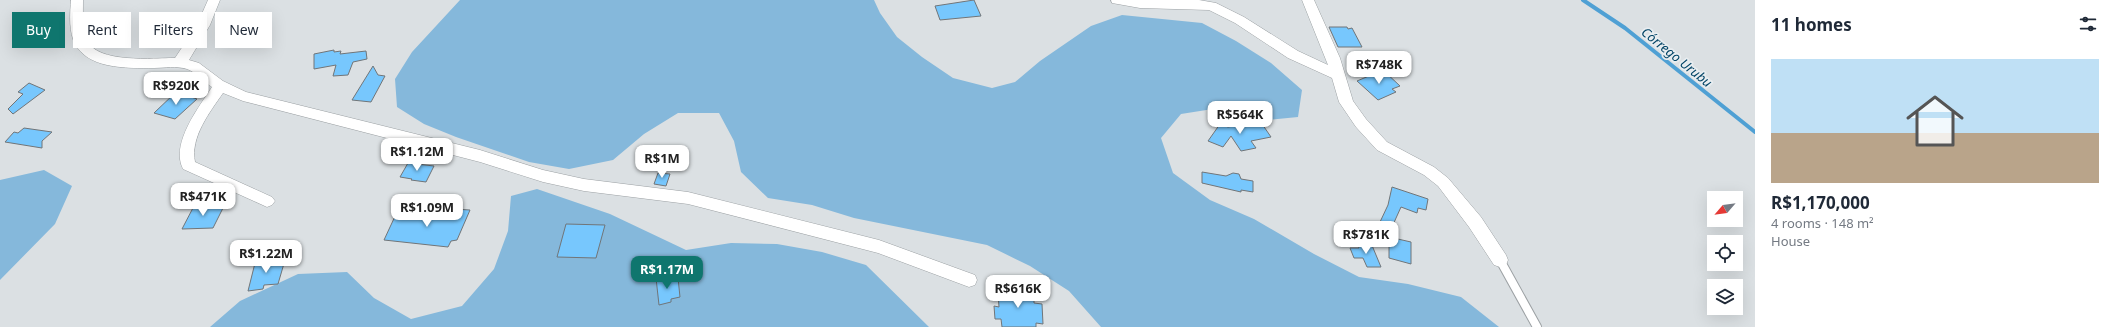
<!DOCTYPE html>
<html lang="en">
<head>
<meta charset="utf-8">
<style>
	:root { --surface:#fff; --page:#f6f6f7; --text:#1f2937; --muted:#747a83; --line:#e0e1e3; --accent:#0f766e }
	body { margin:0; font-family:"Noto Sans",sans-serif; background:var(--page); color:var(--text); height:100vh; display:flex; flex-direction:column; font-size:15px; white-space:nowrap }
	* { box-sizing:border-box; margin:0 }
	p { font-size:13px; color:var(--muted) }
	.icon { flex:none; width:22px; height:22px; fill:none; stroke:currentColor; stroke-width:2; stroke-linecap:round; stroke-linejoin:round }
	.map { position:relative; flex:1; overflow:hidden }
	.drawer { display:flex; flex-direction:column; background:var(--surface); width:360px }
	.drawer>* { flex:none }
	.banner { position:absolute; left:12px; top:12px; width:380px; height:36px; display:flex; gap:8px }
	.needle { width:26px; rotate:242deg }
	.controls { position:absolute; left:1707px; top:191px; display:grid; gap:8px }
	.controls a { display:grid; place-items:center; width:36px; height:36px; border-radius:0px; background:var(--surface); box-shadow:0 4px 16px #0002; font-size:20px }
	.price { position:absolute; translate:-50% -34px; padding:0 9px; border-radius:8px; background:#fff; color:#222; font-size:13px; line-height:26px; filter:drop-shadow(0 1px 2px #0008) }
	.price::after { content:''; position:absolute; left:50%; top:24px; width:12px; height:9px; margin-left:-6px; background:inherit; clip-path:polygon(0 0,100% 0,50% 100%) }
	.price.on { background:var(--accent); color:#fff }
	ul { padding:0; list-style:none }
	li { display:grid; align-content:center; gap:8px; height:212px; padding:0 16px }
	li+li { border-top:1px solid var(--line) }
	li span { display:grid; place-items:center; height:124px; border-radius:0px; color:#555 }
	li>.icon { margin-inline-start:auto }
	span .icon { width:72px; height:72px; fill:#fffc; stroke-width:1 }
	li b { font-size:17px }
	h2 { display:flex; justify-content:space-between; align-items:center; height:48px; padding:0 16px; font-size:17px }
	.pill { padding:0 14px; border-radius:0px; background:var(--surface); box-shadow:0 4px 16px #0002; font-size:14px; line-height:36px }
	.pill.on { background:var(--accent); color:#fff }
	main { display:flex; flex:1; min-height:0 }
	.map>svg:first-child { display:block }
	.green { fill:#85b8db }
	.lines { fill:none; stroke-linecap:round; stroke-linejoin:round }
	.stream { stroke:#4fa0d4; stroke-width:4 }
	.building { fill:#77c7fd; stroke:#717578 }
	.service-casing { stroke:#9ca1a4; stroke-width:10 }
	.minor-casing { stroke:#9ca1a4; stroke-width:1 }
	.service { stroke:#fff; stroke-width:8 }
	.minor { fill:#fff; fill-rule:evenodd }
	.labels { text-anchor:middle; stroke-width:3.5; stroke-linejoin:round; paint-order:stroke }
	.water-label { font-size:13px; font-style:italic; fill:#004365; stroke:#e8edf0 }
</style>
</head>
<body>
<main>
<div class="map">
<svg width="1755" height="327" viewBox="0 0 1755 327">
	<rect width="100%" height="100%" fill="#dbe0e3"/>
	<path class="green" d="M460 0H874L880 13 897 37 922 57 953 78 992 88 1015 82 1040 61 1091 26 1122 15 1202 23 1236 41 1271 63 1302 90 1298 117 1259 121 1219 108 1181 114 1161 138 1173 173 1210 200 1254 219 1314 254 1359 277 1408 284 1461 297 1499 327H1101L1069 291 1030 266 987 245 854 218 812 205 768 198 741 172 734 141 719 113H678L644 134 613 160 569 169 529 162 456 137 424 124 397 107 395 79 412 52Z
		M44 170 72 186 55 224 0 280V180Z
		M537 189 610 214 686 250 731 243 777 244 822 252 866 265 929 327H210L240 301 298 274 347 272 374 298 411 319 462 306 494 269 508 231 511 196Z"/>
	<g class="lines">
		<path class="stream" d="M1583 0 1625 28 1755 132"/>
	</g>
	<path class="building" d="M974 0 981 16 940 20 935 6Z
		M1329 27H1347L1348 29 1352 28 1362 47H1338Z
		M334 50V52L341 51 340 54 366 51 367 59 353 62 348 75 333 76 336 65 314 69V54Z
		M373 66 378 75 385 76 371 102 352 100Z
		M1383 70 1400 86 1392 89 1396 92 1378 100 1357 81Z
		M29 83 45 90 13 114 8 109 23 94 18 92Z
		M176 92 197 99 175 119 154 113Z
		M1260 121 1271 137 1251 141 1256 148 1241 151 1231 136 1223 147 1208 141 1220 124 1228 127Z
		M24 128 52 132 42 141V148L5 142 14 132 18 133Z
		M408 163 434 166 426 182 411 180 412 179 400 177Z
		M1202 172 1226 176 1233 173 1239 174 1241 179 1253 181V192L1241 190V192L1202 183Z
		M658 173 670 174 666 186 654 184Z
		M1392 187 1428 199 1426 210 1418 208 1417 213 1401 207 1392 227 1380 222 1388 205Z
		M194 206H224L213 228 182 229Z
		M454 209 470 210 457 240 451 241 448 247 384 240 397 212 451 215Z
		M566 224 605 225 596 258 557 257Z
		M1389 237 1411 242V264L1389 258Z
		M1357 243H1371L1381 267H1367L1363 258H1354L1350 248H1359Z
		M285 260 278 284 264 285 263 289 248 291 255 263Z
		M668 276V280L678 278 680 297 671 299V302L659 305 656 278Z
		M1000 289 1025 290V294H1034V303L1042 304 1043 324 1036 323V327H1002L1001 319H995L994 306 999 307 998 293H1000Z"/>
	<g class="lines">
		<defs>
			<path id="service" d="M1500 260 1537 327"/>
			<path id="minor" d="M71 0H83C83 13 82 28 87 40 97 64 154 58 175 58L197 25 208 0H220L210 25 189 60 199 63 223 81 246 92 480 150 543 170 584 179 688 192 879 240 975 275 977 280 975 285 969 287 878 253 688 204 584 191 543 182 480 162 243 101 223 93C210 112 190 137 195 162L272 197 275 201 272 205 267 207 183 169C170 144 199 107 212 87 204 82 196 72 187 69 177 66 164 68 154 68 127 68 84 70 73 39 69 27 70 13 71 0Z
				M1111 0H1199L1216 3 1244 17 1298 51 1328 65 1302 0H1314L1340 58 1353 101 1366 119 1387 142 1434 167 1448 178 1481 217 1506 255 1508 260 1506 265 1500 267 1494 265 1469 227 1438 186 1424 175 1377 150 1356 127 1339 102 1332 78 1288 58 1235 23 1209 10 1140 8 1112 3Z"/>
		</defs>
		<use href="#service" class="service-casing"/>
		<use href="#minor" class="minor-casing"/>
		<use href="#service" class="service"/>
		<use href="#minor" class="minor"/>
	</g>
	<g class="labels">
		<g class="water-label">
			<text transform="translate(1677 57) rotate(39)" y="5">Córrego Urubu</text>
		</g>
	</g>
</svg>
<div class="controls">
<a><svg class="needle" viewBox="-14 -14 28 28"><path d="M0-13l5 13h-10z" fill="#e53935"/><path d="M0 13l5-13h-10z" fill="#747a83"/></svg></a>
<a><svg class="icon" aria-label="locate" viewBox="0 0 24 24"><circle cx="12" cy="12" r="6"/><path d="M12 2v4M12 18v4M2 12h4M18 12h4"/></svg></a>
<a><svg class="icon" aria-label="layers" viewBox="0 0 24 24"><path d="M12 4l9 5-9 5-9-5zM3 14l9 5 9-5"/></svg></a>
</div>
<b class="price" style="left:1379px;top:85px">R$748K</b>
<b class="price" style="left:176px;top:106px">R$920K</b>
<b class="price" style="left:1240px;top:135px">R$564K</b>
<b class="price" style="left:417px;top:172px">R$1.12M</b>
<b class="price" style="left:662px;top:179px">R$1M</b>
<b class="price" style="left:203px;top:217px">R$471K</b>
<b class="price" style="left:427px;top:228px">R$1.09M</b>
<b class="price" style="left:1366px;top:255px">R$781K</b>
<b class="price" style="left:266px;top:274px">R$1.22M</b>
<b class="price on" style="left:667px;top:290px">R$1.17M</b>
<b class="price" style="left:1018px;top:309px">R$616K</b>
<div class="banner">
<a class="pill on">Buy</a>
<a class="pill">Rent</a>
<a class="pill">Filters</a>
<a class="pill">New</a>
</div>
</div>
<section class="drawer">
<h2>11 homes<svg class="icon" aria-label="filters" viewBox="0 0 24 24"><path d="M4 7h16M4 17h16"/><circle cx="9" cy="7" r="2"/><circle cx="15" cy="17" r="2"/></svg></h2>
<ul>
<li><span style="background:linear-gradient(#bfe0f5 60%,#b9a48a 0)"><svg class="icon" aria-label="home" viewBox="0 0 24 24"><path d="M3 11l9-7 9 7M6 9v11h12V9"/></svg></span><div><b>R$1,170,000</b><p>4 rooms · 148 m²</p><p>House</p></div></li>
</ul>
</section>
</main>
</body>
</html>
